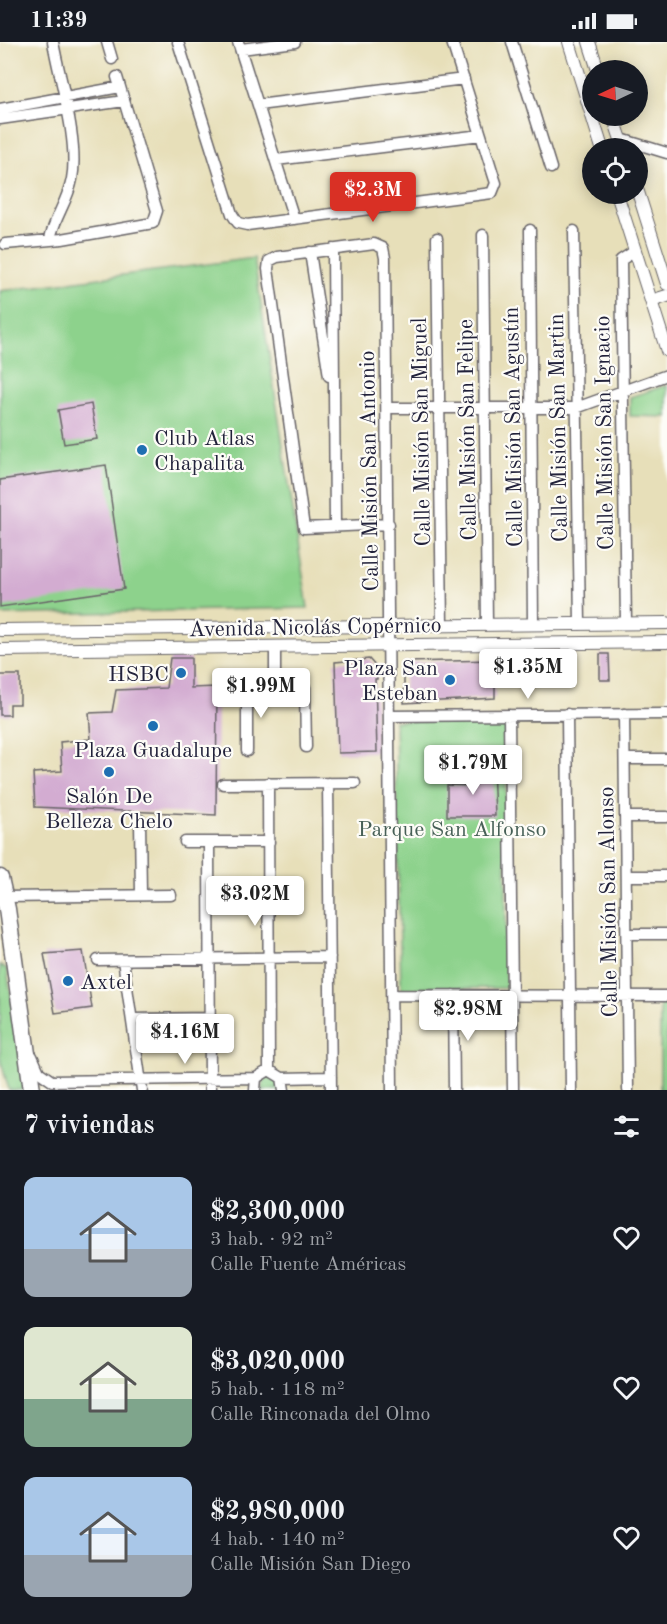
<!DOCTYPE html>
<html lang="es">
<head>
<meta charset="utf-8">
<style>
	:root { --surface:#171b24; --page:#20242c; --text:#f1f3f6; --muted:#9ea1a6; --accent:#d93025 }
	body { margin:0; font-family:"Old Standard TT",serif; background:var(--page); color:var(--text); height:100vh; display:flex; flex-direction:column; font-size:22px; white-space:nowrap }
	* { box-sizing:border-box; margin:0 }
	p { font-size:20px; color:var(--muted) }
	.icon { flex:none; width:33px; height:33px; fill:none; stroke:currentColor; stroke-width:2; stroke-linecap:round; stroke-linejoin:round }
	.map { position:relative; height:1048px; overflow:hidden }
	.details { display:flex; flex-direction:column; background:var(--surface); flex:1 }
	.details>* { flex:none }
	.needle { width:39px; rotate:266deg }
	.controls { position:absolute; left:582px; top:18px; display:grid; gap:12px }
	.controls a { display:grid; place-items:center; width:66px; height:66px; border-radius:50%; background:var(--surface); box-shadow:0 3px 15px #0003; font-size:30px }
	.price { position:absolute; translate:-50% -51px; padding:0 14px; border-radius:6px; background:#fff; color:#222; font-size:20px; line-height:39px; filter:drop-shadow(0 2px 3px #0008) }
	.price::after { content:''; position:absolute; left:50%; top:36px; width:18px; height:14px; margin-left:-9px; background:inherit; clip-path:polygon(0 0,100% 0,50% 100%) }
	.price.current { background:var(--accent); color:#fff }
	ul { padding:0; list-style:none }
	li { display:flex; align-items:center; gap:18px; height:150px; padding:0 24px }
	li span { display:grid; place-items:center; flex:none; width:168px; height:120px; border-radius:12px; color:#555 }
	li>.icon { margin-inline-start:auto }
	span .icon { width:72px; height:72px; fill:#fffc; stroke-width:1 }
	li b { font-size:26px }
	h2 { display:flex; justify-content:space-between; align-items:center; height:72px; padding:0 24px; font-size:26px }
	.status { display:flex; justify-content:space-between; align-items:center; height:42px; padding:0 30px; background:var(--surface); direction:ltr }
	.status svg { height:16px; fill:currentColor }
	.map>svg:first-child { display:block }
	.green { fill:#8dd28c; stroke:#587a64; stroke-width:1.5 }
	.building { fill:#d3acd1 }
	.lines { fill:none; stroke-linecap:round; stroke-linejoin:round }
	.minor-casing { stroke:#676467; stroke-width:13 }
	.tertiary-casing { stroke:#676467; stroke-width:14 }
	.primary-casing { stroke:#676467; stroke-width:19 }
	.minor { stroke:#fff; stroke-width:10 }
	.tertiary { stroke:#fff; stroke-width:12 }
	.primary { stroke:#fff; stroke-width:16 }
	.poi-dot { fill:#1f6fb2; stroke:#fdfcf7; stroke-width:2 }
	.labels { text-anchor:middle; stroke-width:4.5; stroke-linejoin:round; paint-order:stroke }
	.street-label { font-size:22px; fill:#22223b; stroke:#fdfcf7 }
	.poi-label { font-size:22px; fill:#22223b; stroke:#fdfcf7; text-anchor:start }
	.park-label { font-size:22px; fill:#476057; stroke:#fdfcf7 }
</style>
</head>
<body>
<div class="status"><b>11:39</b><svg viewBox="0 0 49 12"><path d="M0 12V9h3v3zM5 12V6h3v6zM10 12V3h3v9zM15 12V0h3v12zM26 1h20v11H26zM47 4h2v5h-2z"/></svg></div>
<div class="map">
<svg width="667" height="1048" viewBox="0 0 667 1048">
	<rect width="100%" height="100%" fill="#fdfcf7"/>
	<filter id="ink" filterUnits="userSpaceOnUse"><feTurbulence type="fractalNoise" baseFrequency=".0167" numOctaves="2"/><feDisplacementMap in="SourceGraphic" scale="12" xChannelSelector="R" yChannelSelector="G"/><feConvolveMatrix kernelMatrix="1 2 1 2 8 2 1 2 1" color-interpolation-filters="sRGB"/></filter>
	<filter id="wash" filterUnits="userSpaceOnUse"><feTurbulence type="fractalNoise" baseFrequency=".008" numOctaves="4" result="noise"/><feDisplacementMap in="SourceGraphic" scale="24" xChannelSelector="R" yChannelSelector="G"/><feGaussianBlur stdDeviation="1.35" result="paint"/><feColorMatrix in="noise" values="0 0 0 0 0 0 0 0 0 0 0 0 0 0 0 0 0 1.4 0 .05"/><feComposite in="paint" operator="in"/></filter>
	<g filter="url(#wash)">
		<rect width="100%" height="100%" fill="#e7dfb9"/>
		<path class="green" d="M254 216 308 566 0 573V249Z
			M667 343V375L630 374V355Z
			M395 679H506V946L401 947Z
			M0 923 7 927 26 1048H9L0 1016Z
			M660 960H667V1048H660Z
			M275 1034 280 1041 279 1048H261L265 1035Z"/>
		<g id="blocks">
			<path class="building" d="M91 362 97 397 64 402 58 368Z
				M106 423 124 547 0 565V438Z
				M531 611 556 613 557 633 532 638Z
				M600 612H609L610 638H600Z
				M170 616H191V646L217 645 216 773 35 765 33 731 62 729 60 700 91 697 89 671 112 670 116 648 166 646Z
				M369 617 377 626V637H375L377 710 338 711 335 620Z
				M495 618V656L404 661V620Z
				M0 633H20V662H10V673H0Z
				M493 724 495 774H447V743L474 744 473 725Z
				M83 909 92 966 55 971 44 912Z"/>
		</g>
	</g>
	<g filter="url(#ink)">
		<use href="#blocks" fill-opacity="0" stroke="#676467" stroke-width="1.5"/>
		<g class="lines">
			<defs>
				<path id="minor" d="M107 0 112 17
					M178 0 232 172 238 181 247 183 492 151 496 141 494 135 452 0
					M238 0 294 177
					M512 0 551 126
					M241 7 295 0
					M258 63 464 37
					M0 67 120 45
					M0 77 124 59
					M621 97 667 111
					M276 118 481 93
					M530 188 533 582
					M574 189 580 582
					M483 193 487 582
					M437 196 442 583
					M50 197C54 176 68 159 72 137 79 99 60 39 53 0
					M5 202 62 197 153 181 157 169 117 35
					M333 207 335 484
					M310 210 329 334
					M387 366H576L667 333
					M389 482 304 486 268 227 269 219 277 215 374 202 383 206 385 216 392 1048
					M626 581 621 218 635 209
					M275 645V605
					M567 672 571 1048
					M624 672 628 1048
					M509 673 513 1048
					M390 674 667 672
					M247 709V646L305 645 306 705
					M625 717H667
					M268 741 269 1028
					M328 741 331 1048
					M223 742 355 741
					M625 775H667
					M140 778 141 853
					M185 800H269
					M209 800 210 1048
					M626 834H667
					M5 855 171 853
					M627 892H667
					M98 918 330 915
					M123 918 142 1048
					M392 953 667 954
					M453 953 454 1048
					M134 977 210 976
					M32 1014 39 1030 52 1039 256 1036
					M282 1036 331 1035
					M255 1048 256 1036 269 1028 282 1036 284 1048"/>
				<path id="tertiary" d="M569 0 602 106
					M589 0 598 28
					M613 74 624 106
					M638 150 667 242
					M617 152 667 309
					M651 259 667 254
					M0 588 667 581
					M0 608 667 600"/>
				<path id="primary" d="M0 836 7 867 32 1048"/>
			</defs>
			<use href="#minor" class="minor-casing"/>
			<use href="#tertiary" class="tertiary-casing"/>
			<use href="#primary" class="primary-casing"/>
			<use href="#minor" class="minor"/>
			<use href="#tertiary" class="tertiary"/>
			<use href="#primary" class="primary"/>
		</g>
	</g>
	<g class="poi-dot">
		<circle cx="142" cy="408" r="6"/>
		<circle cx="181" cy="631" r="6"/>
		<circle cx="450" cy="638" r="6"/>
		<circle cx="153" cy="684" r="6"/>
		<circle cx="109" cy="730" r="6"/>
		<circle cx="68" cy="939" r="6"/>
	</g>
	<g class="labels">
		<g class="street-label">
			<text transform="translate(512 385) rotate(-91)" y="8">Calle Misión San Agustín</text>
			<text transform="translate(557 386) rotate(-91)" y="8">Calle Misión San Martin</text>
			<text transform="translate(466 388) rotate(-91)" y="8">Calle Misión San Felipe</text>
			<text transform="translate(420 390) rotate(-91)" y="8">Calle Misión San Miguel</text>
			<text transform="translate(603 391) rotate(-91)" y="8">Calle Misión San Ignacio</text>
			<text transform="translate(368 429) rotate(-91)" y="8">Calle Misión San Antonio</text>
			<text transform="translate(315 584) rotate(-1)" y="8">Avenida Nicolás Copérnico</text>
			<text transform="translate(607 860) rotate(-91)" y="8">Calle Misión San Alonso</text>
		</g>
		<g class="poi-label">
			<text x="154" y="403">Club Atlas<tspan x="154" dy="25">Chapalita</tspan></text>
			<text x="438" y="633" text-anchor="end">Plaza San<tspan x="438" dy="25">Esteban</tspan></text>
			<text x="169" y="639" text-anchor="end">HSBC</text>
			<text x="153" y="715" text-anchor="middle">Plaza Guadalupe</text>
			<text x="109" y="761" text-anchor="middle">Salón De<tspan x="109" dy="25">Belleza Chelo</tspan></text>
			<text x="80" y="947">Axtel</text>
		</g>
		<g class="park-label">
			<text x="452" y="794">Parque San Alfonso</text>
		</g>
	</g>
</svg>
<div class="controls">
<a><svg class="needle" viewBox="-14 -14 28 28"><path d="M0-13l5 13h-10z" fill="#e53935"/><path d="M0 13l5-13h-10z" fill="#9ea1a6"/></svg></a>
<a><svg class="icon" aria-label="locate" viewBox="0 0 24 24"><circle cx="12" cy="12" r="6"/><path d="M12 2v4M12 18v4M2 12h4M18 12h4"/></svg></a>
</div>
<b class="price current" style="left:373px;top:181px">$2.3M</b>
<b class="price" style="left:528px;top:658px">$1.35M</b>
<b class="price" style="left:261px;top:677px">$1.99M</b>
<b class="price" style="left:473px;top:754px">$1.79M</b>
<b class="price" style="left:255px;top:885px">$3.02M</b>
<b class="price" style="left:468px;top:1000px">$2.98M</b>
<b class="price" style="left:185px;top:1023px">$4.16M</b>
</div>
<section class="details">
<h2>7 viviendas<svg class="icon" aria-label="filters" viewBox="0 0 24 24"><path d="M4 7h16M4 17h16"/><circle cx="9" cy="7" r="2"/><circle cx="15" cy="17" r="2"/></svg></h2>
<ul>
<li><span style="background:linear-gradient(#a9c7e8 60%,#9aa5b1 0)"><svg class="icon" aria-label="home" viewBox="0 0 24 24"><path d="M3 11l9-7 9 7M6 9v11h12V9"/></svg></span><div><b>$2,300,000</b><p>3 hab. · 92 m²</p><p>Calle Fuente Américas</p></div><svg class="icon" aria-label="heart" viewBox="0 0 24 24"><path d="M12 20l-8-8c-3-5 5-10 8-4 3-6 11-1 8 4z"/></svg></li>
<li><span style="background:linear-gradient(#dfe7d0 60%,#7fa58c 0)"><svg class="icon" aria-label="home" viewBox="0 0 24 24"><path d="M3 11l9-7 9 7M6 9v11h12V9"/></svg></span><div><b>$3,020,000</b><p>5 hab. · 118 m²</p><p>Calle Rinconada del Olmo</p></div><svg class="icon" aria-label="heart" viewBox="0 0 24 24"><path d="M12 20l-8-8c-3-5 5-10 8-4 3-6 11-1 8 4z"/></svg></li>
<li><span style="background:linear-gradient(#a9c7e8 65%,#9aa5b1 0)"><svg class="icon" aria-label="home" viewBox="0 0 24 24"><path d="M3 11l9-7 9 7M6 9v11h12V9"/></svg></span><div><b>$2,980,000</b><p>4 hab. · 140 m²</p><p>Calle Misión San Diego</p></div><svg class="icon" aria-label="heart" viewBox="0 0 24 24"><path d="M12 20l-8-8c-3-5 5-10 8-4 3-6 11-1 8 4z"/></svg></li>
</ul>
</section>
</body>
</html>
